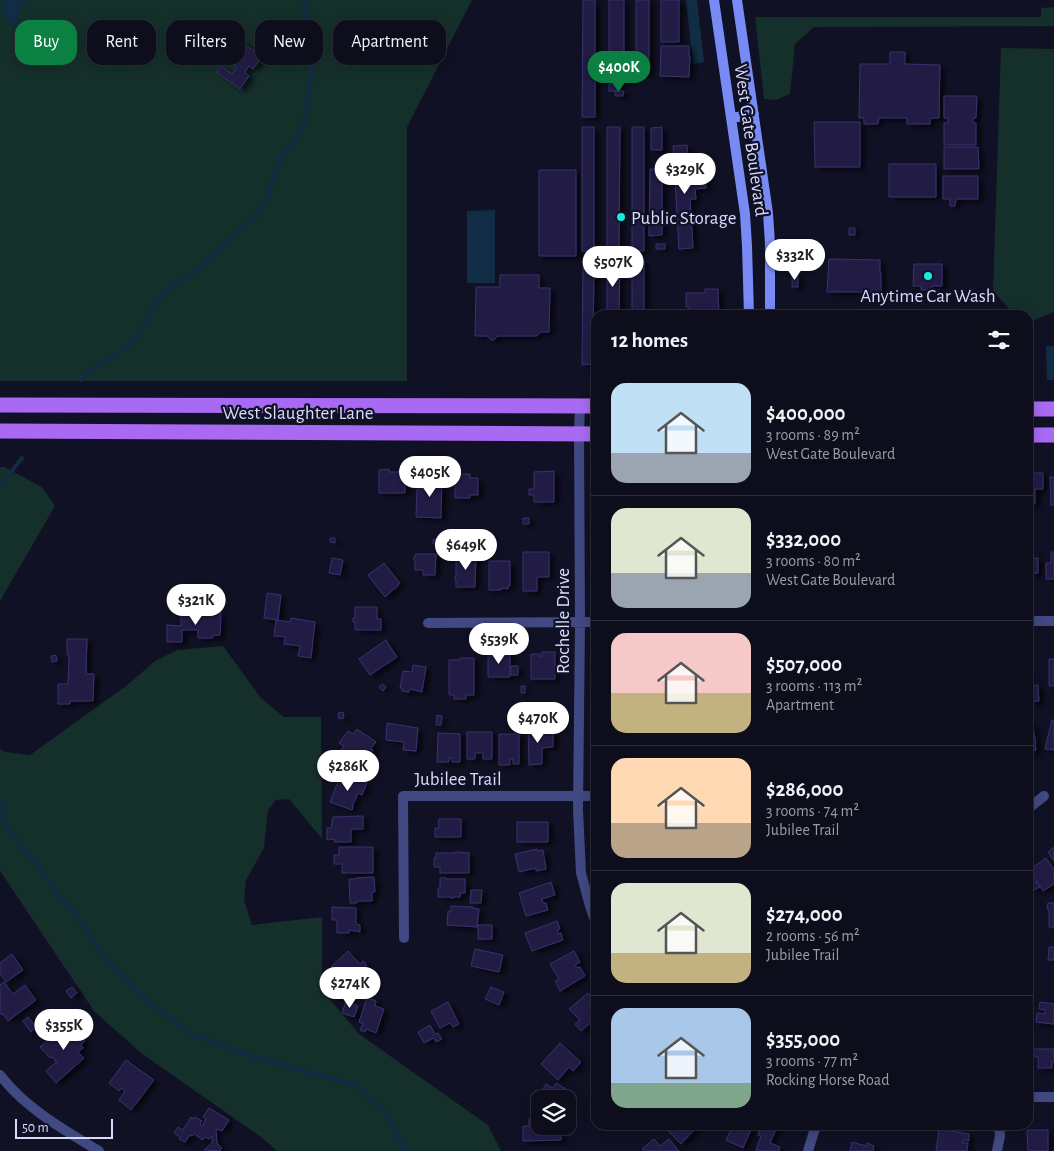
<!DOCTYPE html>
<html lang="en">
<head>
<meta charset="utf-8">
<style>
	:root { --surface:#0d0d1c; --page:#1b1b29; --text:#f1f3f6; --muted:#9a9ca3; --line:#2d2d3b; --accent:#0b8043 }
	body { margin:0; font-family:"Alegreya Sans",sans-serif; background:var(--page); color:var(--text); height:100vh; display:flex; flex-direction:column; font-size:19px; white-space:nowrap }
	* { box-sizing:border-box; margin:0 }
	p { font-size:16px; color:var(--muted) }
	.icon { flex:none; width:28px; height:28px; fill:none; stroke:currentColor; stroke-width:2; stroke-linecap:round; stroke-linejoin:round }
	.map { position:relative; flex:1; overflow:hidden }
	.details { position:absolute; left:591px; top:310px; width:442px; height:820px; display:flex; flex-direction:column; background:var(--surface); border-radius:15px; box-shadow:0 2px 12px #0003,0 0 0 1px var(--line) }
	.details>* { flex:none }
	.hud { position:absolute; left:15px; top:20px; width:475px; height:45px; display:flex; gap:10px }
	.buttons { position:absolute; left:531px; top:1090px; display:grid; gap:10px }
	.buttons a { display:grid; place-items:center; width:45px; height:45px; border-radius:10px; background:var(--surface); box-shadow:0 2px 12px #0003,0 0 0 1px var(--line); font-size:25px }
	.scale { position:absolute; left:15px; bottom:12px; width:98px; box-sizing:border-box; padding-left:5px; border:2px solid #d9dbfc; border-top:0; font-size:14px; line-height:18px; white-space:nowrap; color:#d9dbfc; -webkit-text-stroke:4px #111125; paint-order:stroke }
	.price { position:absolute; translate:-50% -42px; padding:0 11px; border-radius:18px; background:#fff; color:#222; font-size:16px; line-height:32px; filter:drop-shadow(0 1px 2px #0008) }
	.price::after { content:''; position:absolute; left:50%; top:30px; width:15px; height:11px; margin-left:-8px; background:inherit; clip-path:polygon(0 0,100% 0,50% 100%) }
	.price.active { background:var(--accent); color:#fff }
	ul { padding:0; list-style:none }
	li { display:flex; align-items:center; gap:15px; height:125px; padding:0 20px }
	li+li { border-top:1px solid var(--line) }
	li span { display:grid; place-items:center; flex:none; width:140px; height:100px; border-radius:15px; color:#555 }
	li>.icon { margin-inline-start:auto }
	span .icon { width:60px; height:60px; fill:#fffc; stroke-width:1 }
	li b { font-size:21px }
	h2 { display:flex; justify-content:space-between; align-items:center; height:60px; padding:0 20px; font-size:21px }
	.pill { padding:0 18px; border-radius:15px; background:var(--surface); box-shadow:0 2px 12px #0003,0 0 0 1px var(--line); font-size:18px; line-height:45px }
	.pill.active { background:var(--accent); color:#fff }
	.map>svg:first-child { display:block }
	.green { fill:#152f2a }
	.water { fill:#112d45 }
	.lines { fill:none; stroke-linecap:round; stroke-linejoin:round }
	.stream { stroke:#112d45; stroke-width:4 }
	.building { fill:#201f45; stroke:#35336f; filter:url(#shadow) }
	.street { stroke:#404981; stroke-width:10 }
	.secondary { stroke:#788af4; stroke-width:10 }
	.primary { stroke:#a869f3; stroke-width:15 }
	.poi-dot { fill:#15ecdd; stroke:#111125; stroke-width:2 }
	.labels { text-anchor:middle; stroke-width:4.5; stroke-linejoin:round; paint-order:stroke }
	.street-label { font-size:19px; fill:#d9dbfc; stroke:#111125 }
	.poi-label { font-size:19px; fill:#d9dbfc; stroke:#111125; text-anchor:start }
</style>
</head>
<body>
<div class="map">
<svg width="1054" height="1151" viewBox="0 0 1054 1151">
	<defs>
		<filter id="shadow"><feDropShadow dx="5" dy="3" stdDeviation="2.5" flood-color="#0009"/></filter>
	</defs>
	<rect width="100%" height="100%" fill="#111125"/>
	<path class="green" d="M0 0H472L407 127V381H0Z
		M1054 7V26L814 27 795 44 790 94 776 100 764 99 755 17H1041V8Z
		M1001 48 1054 49V312L1029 322V315H1015L993 291Z
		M0 467H4L42 487 55 506 0 601Z
		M223 646 261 698 284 717H321L322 839 289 799 276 800 268 810 264 848 246 880 244 900 252 925 322 917V990L359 1034 488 1125 501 1151H277L261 1137 141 1053 94 1011 0 871V749L5 752 30 755 126 686 155 661 177 650Z"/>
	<path class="water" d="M2 0H28L20 6 16 23H8L1 8Z
		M686 0H697L704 62 693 64Z
		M495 210V283H467V211Z
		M1046 346H1054V380H1047Z"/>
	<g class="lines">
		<path class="stream" d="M81 380 86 373 122 351 133 342 164 292 198 269 264 208 281 157 295 139 304 124 312 73 311 31 303 0
			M0 486 22 458
			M0 800 3 805 4 823 80 921 105 959 140 995 193 1035 263 1060 356 1085 387 1114 405 1151"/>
	</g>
	<path class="building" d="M583 0H595V117H582Z
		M609 0H624V81H609Z
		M636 0H649V74H636Z
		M661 0H679V42H661Z
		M238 40 262 57 253 69 249 66 245 72 249 76 240 89 217 72 221 66 232 74 237 67 231 63 235 57 229 53Z
		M661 46H689V56H690L689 77 660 76Z
		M890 52H905V64L940 65 939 118H930V124H907V118H879L878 124H864V118H859L860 64H890Z
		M609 84H618V91H609Z
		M615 91H624L623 96H615Z
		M944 96H977L976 118H973V123H976V145H944V123H948V118H944Z
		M814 122H860V167H815Z
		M582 127H594V251H582Z
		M607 127H620L619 251H607Z
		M632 127H644V251H632Z
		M662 127V150H651V128Z
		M687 145 689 174 705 173 706 188 695 189 696 199H690L693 248 679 249 673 146Z
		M944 147H978L979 169H944Z
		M889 164H936V197H889Z
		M650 169H662V235L649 236Z
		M539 170H576V256H539Z
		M943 176H978V199H956L955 206H950V199H943Z
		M849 228H855V235H849Z
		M656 244H665V249H656Z
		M829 259 880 260V273H881V292H827Z
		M583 261H594L593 364 582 365Z
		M632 261H644V315H632Z
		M607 262H620L619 315H607Z
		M914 264H942V286H932L931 290H921V286H913Z
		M500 275H539V288H550L549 332H541L537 336H498L494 340H491L487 336H475L476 287H500Z
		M792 275H798V287H792Z
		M705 289H718L719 315H689V307H686V293H705Z
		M389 469V472H399V470H402V472H405V493H379V470Z
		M554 471V502H534V495H529V489H534V472Z
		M1029 473H1043V489H1035V504H1029Z
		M427 474 442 475 441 518 416 517 417 489H421V487H424V489H426Z
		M455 474H470V478H478V495H470V498H455Z
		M1050 477H1054V505H1051Z
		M523 518H529V524H523Z
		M330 538H335V543L330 542Z
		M433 539 439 540V545L433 544Z
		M472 539H480V546H472Z
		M523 552H549V577H537V591H523Z
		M1051 552H1054V579H1046V563H1051Z
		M415 554H436L435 575H423V570H415V561H414V557H415Z
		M456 555H476L475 587H456V580H455V576H456Z
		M332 558 343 560 340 575 329 573Z
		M1029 558H1038V573L1029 574Z
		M489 561H510V586H508V589L501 588V590H489Z
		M384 563 400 583 398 584 399 585 385 597 368 575Z
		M267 593 281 595 278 620 264 618Z
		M355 607H377V619H381V630H355V622H353V618H355Z
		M189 612H209V613H221L220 635 212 636 213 638H198V630H182V642H167V625L181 626V613H189Z
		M291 618 315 622 311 658 298 656 300 646 284 644 285 637 274 636 276 620 290 622Z
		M67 639H87L86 674H94L93 701H70V704H58V684H68L69 655H67Z
		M386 640 397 657 370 675 359 659Z
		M488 652H502V655H510V677H488Z
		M542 652H555V679H531V654H540V657H542Z
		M56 655 57 661 52 662 51 656Z
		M460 658H474V695H466V699H454V695H449V660H460Z
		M1049 659H1054V686H1049Z
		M413 665 426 667 422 692 410 689 409 692 402 691V688H400L403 671 412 672Z
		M511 666H518V675H511Z
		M1029 674 1030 686 1038 685 1039 701 1029 702Z
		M383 684 386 687 383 691 379 687Z
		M521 686H525V693H521Z
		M343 712 344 718 339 719 338 713Z
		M437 715 442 716 441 725H436Z
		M1052 720H1054V750L1045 749Z
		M387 723 418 728 416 751 403 750 404 742 386 740Z
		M1029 724H1032L1036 743 1035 744 1036 750 1029 752Z
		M528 726H539V730H543L542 733H546L545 730H553V747L542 748V764L529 765Z
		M357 729 376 742 371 748 373 750 367 759 373 763 366 773 339 754 343 747 344 746 339 743 348 731 353 734Z
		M467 732H492V759H483V753H475V759H467Z
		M438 733 460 734V762H452V758H449V762H437Z
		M499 734H519V764H513V759H510V765H499Z
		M326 751 331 754 328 758 324 756Z
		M343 775 367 783 362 795 358 793 352 807H353L352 810 330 802 339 779 341 780Z
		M363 816V829H351V842H334V839L327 840V828H331L333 817Z
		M439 819H461V837H435V828H439L438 821H439Z
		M517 822H548V842H517Z
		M339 847H373V873H342V864H334V855H339Z
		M1054 847V861L1048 852Z
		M537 849V851L543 850 546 869 536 871V868L519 872 515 854Z
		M455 852 469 853V873H440V867H434V858H436V853H455Z
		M1046 858 1054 869V884L1043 891 1029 870Z
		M374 877 375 892H372V901H357V903H350L349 879H356V878Z
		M440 878H446V879H465V893H460V897H453V898H450V897H438V888H440Z
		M1036 881 1040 887 1034 890 1030 884Z
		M551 882 555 895 542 899 543 903H546L548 910 526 916 519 893Z
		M471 890H482L481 903H470Z
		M1048 903H1054V927H1049V911L1048 910 1047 906Z
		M451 906 473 907V908L479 909 477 927 447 925 448 911 451 912Z
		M332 907 356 908V924L360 925V932L349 930V933H337V920H332Z
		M557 921 560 929 557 930 559 934 561 933 563 940 532 951 525 933Z
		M478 925H492V939H478Z
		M1049 947H1054V960H1048Z
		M475 949 503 955 499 972 471 966Z
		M348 951 360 964 363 961 367 965 342 990 331 979 338 973 331 967Z
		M574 951 580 962 575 965 577 968 580 967 585 976 560 991 555 981 559 979 550 964Z
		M12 954 23 970 6 982 0 973V963Z
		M4 982 13 994 25 985 36 1000 8 1021 3 1014 2 1015 0 1013V985Z
		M72 987 77 993 71 998 66 991Z
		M491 987 504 992 499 1005 485 999Z
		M588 993 592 999 589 1002 593 1006 596 1004V1018L581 1031 575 1024 580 1020 569 1009Z
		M367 998 376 1001 375 1006 384 1009 376 1033 366 1029 365 1032 360 1030 363 1024 359 1022Z
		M346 1001 358 1006 354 1017 342 1013Z
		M448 1002 459 1024 453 1027 450 1023 440 1028 431 1011Z
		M1040 1002 1054 1004V1024L1036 1022 1037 1013 1045 1014V1010L1039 1009Z
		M28 1017 36 1027 31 1032 23 1021Z
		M68 1022 85 1041 81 1045 83 1048 78 1052 84 1058 56 1083 46 1071 55 1063H57L52 1057 50 1058 40 1047Z
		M430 1025 435 1034 438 1033 442 1039 436 1042 434 1038 424 1043 418 1032Z
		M560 1043 581 1062 573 1071 569 1067 558 1080 541 1064Z
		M1031 1049H1054V1062H1052V1068H1038V1057H1031Z
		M126 1060 154 1080 131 1110 119 1100 125 1091 121 1088 119 1091 109 1083Z
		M556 1083 569 1091 564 1099H540V1103L536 1100 546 1084 553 1088Z
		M209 1108 229 1120 222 1131 216 1129 217 1143 222 1148 220 1150 221 1151 204 1150 212 1143V1136L209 1139 205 1137 203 1140 194 1134 192 1136 190 1135 185 1142 179 1139 180 1137 174 1133 178 1127 183 1130 191 1117 194 1119 195 1117 202 1121 200 1124 202 1126 206 1119 203 1117Z
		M540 1118V1126H558V1131H560L561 1133V1140L523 1141V1126H529V1119Z
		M662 1125H698V1126L681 1144Z
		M733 1125H753L743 1148 726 1140Z
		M762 1125H773L777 1127 770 1143 780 1147 779 1151H756L761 1136 758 1135Z
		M939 1130 953 1131H956V1132L969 1134V1141L963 1140V1143H968L967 1151H936Z
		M1027 1130H1048V1151H1028Z
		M654 1139 660 1146 669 1139 679 1151H644L642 1149Z
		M852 1142 866 1146 867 1143 874 1146 873 1151H850Z"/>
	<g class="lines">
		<path class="street" d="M580 406 579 433 580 622 578 810 581 873 590 906 596 923
			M1029 621H1054
			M428 623 596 622
			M1029 808 1044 796
			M404 938 403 796H596
			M0 1075C25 1108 64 1130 99 1151
			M1029 1097H1054
			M808 1151 816 1125
			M997 1151 1000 1136 999 1125"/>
		<path class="secondary" d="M714 0 745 214 747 246 749 315
			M737 0 768 213 770 244V315
			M732 118 754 114"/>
		<path class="primary" d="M0 405 596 406
			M1029 409H1054
			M0 431 596 434
			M1029 435H1054"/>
	</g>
	<g class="poi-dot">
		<circle cx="621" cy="217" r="5"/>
		<circle cx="928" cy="276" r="5"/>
	</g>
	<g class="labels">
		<g class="street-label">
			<text transform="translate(752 140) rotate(82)" y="7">West Gate Boulevard</text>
			<text x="298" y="419">West Slaughter Lane</text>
			<text transform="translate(562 621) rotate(-90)" y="7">Rochelle Drive</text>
			<text x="458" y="785">Jubilee Trail</text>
		</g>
		<g class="poi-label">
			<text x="631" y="224">Public Storage</text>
			<text x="928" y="302" text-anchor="middle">Anytime Car Wash</text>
		</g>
	</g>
</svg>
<div class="buttons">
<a><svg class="icon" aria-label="layers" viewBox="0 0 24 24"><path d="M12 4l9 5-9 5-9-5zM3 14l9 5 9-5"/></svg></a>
</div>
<div class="scale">50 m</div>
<b class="price active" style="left:619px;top:93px">$400K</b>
<b class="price" style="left:685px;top:195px">$329K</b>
<b class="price" style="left:795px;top:281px">$332K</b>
<b class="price" style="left:613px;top:288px">$507K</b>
<b class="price" style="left:430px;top:498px">$405K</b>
<b class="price" style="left:466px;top:571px">$649K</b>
<b class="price" style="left:196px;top:626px">$321K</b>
<b class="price" style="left:499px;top:665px">$539K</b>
<b class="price" style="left:538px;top:744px">$470K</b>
<b class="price" style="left:348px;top:792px">$286K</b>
<b class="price" style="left:350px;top:1009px">$274K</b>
<b class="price" style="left:64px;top:1051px">$355K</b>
<div class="hud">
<a class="pill active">Buy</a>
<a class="pill">Rent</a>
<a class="pill">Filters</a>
<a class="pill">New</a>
<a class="pill">Apartment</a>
</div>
<section class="details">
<h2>12 homes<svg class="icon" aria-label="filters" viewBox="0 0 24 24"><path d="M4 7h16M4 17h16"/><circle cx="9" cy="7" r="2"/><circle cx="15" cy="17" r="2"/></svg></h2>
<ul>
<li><span style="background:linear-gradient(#bfe0f5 70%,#9aa5b1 0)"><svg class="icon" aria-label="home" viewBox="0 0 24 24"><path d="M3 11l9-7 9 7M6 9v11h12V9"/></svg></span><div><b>$400,000</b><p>3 rooms · 89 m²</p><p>West Gate Boulevard</p></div></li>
<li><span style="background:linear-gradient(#dfe7d0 65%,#9aa5b1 0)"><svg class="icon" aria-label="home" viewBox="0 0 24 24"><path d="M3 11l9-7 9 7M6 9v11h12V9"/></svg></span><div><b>$332,000</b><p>3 rooms · 80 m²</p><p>West Gate Boulevard</p></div></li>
<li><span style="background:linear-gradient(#f6c9c9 60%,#c2b280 0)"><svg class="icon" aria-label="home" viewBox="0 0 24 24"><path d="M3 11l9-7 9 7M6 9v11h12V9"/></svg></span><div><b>$507,000</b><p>3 rooms · 113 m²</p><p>Apartment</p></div></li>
<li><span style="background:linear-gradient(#ffd9b3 65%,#b9a48a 0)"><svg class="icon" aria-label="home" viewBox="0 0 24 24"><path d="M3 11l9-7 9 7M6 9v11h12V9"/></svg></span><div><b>$286,000</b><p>3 rooms · 74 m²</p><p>Jubilee Trail</p></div></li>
<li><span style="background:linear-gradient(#dfe7d0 70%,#c2b280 0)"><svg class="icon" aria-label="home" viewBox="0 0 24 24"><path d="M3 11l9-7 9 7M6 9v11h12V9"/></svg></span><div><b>$274,000</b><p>2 rooms · 56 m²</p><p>Jubilee Trail</p></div></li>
<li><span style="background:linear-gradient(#a9c7e8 75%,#7fa58c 0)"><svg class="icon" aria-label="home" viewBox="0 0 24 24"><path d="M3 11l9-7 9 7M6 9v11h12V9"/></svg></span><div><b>$355,000</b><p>3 rooms · 77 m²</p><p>Rocking Horse Road</p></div></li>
</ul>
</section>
</div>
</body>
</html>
